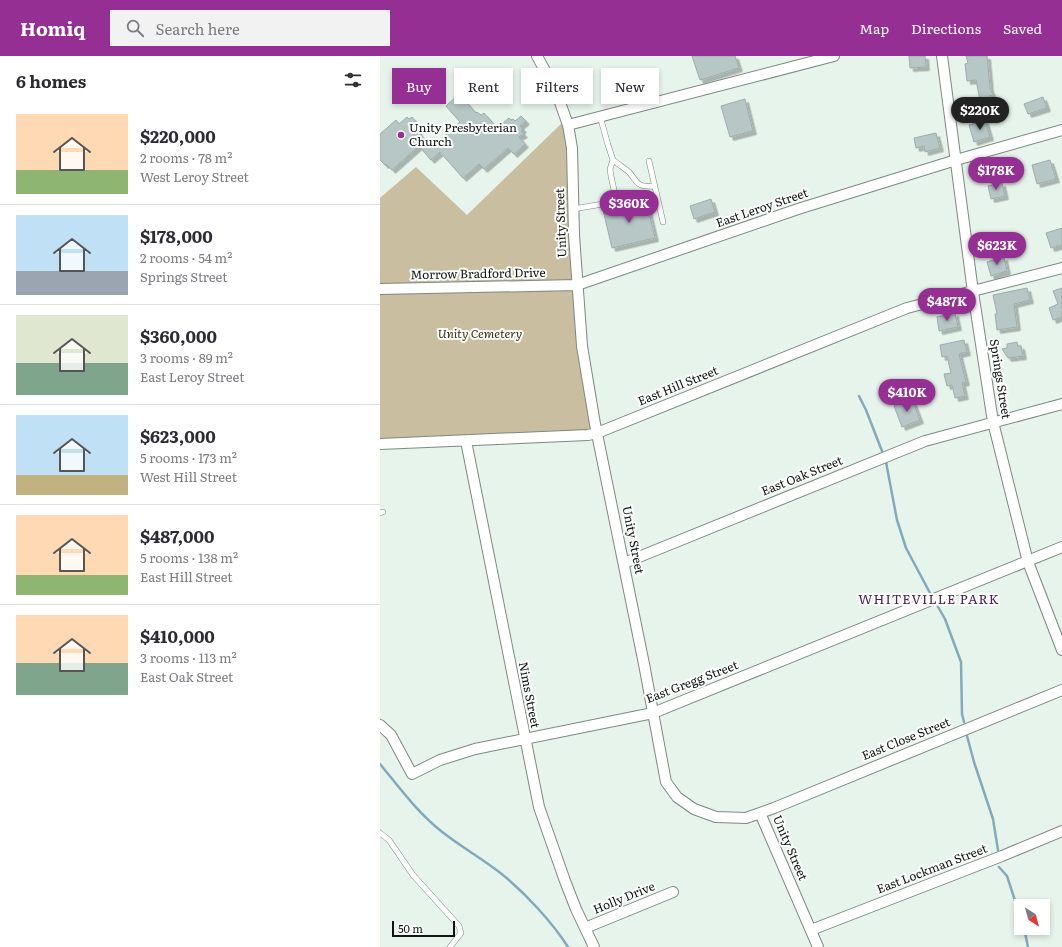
<!DOCTYPE html>
<html lang="en">
<head>
<meta charset="utf-8">
<style>
	:root { --surface:#fff; --page:#f2f2f3; --text:#2b2b33; --muted:#7c7c81; --line:#e1e1e2; --accent:#952f94 }
	body { margin:0; font-family:Literata,serif; background:var(--page); color:var(--text); height:100vh; display:flex; flex-direction:column; font-size:15px; white-space:nowrap }
	* { box-sizing:border-box; margin:0 }
	p { font-size:13px; color:var(--muted) }
	.icon { flex:none; width:22px; height:22px; fill:none; stroke:currentColor; stroke-width:2; stroke-linecap:round; stroke-linejoin:round }
	.map { position:relative; flex:1; overflow:hidden }
	.details { display:flex; flex-direction:column; background:var(--surface); width:380px }
	.details>* { flex:none }
	.top-card { position:absolute; left:12px; top:12px; width:380px; height:36px; display:flex; gap:8px }
	.needle { width:26px; rotate:144deg }
	.controls { position:absolute; left:634px; top:843px; display:grid; gap:8px }
	.controls a { display:grid; place-items:center; width:36px; height:36px; border-radius:0px; background:var(--surface); box-shadow:0 2px 6px #0003; font-size:20px }
	.scale { position:absolute; left:12px; bottom:10px; width:63px; box-sizing:border-box; padding-left:4px; border:2px solid #101512; border-top:0; font-size:11px; line-height:14px; white-space:nowrap; color:#101512; -webkit-text-stroke:3px #fcfefd; paint-order:stroke }
	.price { position:absolute; translate:-50% -34px; padding:0 9px; border-radius:14px; background:var(--accent); color:#fff; font-size:13px; line-height:26px; filter:drop-shadow(0 1px 2px #0008) }
	.price::after { content:''; position:absolute; left:50%; top:24px; width:12px; height:9px; margin-left:-6px; background:inherit; clip-path:polygon(0 0,100% 0,50% 100%) }
	.price.selected { background:#222; color:#fff }
	ul { padding:0; list-style:none }
	li { display:flex; align-items:center; gap:12px; height:100px; padding:0 16px }
	li+li { border-top:1px solid var(--line) }
	li span { display:grid; place-items:center; flex:none; width:112px; height:80px; border-radius:0px; color:#555 }
	li>.icon { margin-inline-start:auto }
	span .icon { width:48px; height:48px; fill:#fffc; stroke-width:1 }
	li b { font-size:17px }
	h2 { display:flex; justify-content:space-between; align-items:center; height:48px; padding:0 16px; font-size:17px }
	.tag { padding:0 14px; border-radius:0px; background:var(--surface); box-shadow:0 2px 6px #0003; font-size:14px; line-height:36px }
	.tag.selected { background:var(--accent); color:#fff }
	header { display:flex; align-items:center; gap:24px; box-sizing:border-box; height:56px; padding:0 20px; background:var(--accent); color:#fff }
	header strong { font-size:19px }
	nav { display:flex; gap:22px; margin-inline-start:auto; font-size:14px }
	.search { width:280px; height:36px; background:var(--page); display:flex; align-items:center; gap:10px; box-sizing:border-box; padding:0 14px; border-radius:0px; color:var(--muted); font-size:15px }
	main { display:flex; flex:1; min-height:0 }
	.map>svg:first-child { display:block }
	.green { fill:#c9be9f }
	.lines { fill:none; stroke-linecap:round; stroke-linejoin:round }
	.stream { stroke:#81abbd; stroke-width:2.5 }
	.building { fill:#b6c7c6; stroke:#9dadac; filter:url(#shadow) }
	.lane-casing { stroke:#7c8981; stroke-width:6 }
	.street-casing { stroke:#7c8981; stroke-width:12 }
	.lane { stroke:#fff; stroke-width:5 }
	.street { stroke:#fff; stroke-width:10 }
	.poi-dot { fill:#952f94; stroke:#fcfefd; stroke-width:1.5 }
	.labels { text-anchor:middle; stroke-width:4; stroke-linejoin:round; paint-order:stroke }
	.poi-label { font-size:12px; fill:#101512; stroke:#fcfefd; text-anchor:start }
	.street-label { font-size:12px; fill:#101512; stroke:#fcfefd }
	.park-label { font-size:12px; font-style:italic; fill:#392f0f; stroke:#fcfefd }
	.neighbourhood-label { font-size:13px; letter-spacing:1px; fill:#512050; stroke:#fcfefd }
</style>
</head>
<body>
<header>
<strong>Homiq</strong>
<div class="search"><svg class="icon" aria-label="search" viewBox="0 0 24 24"><circle cx="10" cy="10" r="6"/><path d="M15 15l6 6"/></svg>Search here</div>
<nav><a>Map</a><a>Directions</a><a>Saved</a></nav>
</header>
<main>
<section class="details">
<h2>6 homes<svg class="icon" aria-label="filters" viewBox="0 0 24 24"><path d="M4 7h16M4 17h16"/><circle cx="9" cy="7" r="2"/><circle cx="15" cy="17" r="2"/></svg></h2>
<ul>
<li><span style="background:linear-gradient(#ffd9b3 70%,#8fb573 0)"><svg class="icon" aria-label="home" viewBox="0 0 24 24"><path d="M3 11l9-7 9 7M6 9v11h12V9"/></svg></span><div><b>$220,000</b><p>2 rooms · 78 m²</p><p>West Leroy Street</p></div></li>
<li><span style="background:linear-gradient(#bfe0f5 70%,#9aa5b1 0)"><svg class="icon" aria-label="home" viewBox="0 0 24 24"><path d="M3 11l9-7 9 7M6 9v11h12V9"/></svg></span><div><b>$178,000</b><p>2 rooms · 54 m²</p><p>Springs Street</p></div></li>
<li><span style="background:linear-gradient(#dfe7d0 60%,#7fa58c 0)"><svg class="icon" aria-label="home" viewBox="0 0 24 24"><path d="M3 11l9-7 9 7M6 9v11h12V9"/></svg></span><div><b>$360,000</b><p>3 rooms · 89 m²</p><p>East Leroy Street</p></div></li>
<li><span style="background:linear-gradient(#bfe0f5 75%,#c2b280 0)"><svg class="icon" aria-label="home" viewBox="0 0 24 24"><path d="M3 11l9-7 9 7M6 9v11h12V9"/></svg></span><div><b>$623,000</b><p>5 rooms · 173 m²</p><p>West Hill Street</p></div></li>
<li><span style="background:linear-gradient(#ffd9b3 75%,#8fb573 0)"><svg class="icon" aria-label="home" viewBox="0 0 24 24"><path d="M3 11l9-7 9 7M6 9v11h12V9"/></svg></span><div><b>$487,000</b><p>5 rooms · 138 m²</p><p>East Hill Street</p></div></li>
<li><span style="background:linear-gradient(#ffd9b3 60%,#7fa58c 0)"><svg class="icon" aria-label="home" viewBox="0 0 24 24"><path d="M3 11l9-7 9 7M6 9v11h12V9"/></svg></span><div><b>$410,000</b><p>3 rooms · 113 m²</p><p>East Oak Street</p></div></li>
</ul>
</section>
<div class="map">
<svg width="682" height="891" viewBox="0 0 682 891">
	<defs>
		<filter id="shadow"><feDropShadow dx="3.5" dy="3.5" stdDeviation="0" flood-color="#0004"/></filter>
	</defs>
	<rect width="100%" height="100%" fill="#e7f4ec"/>
	<path class="green" d="M184 65 188 77 192 176 215 376 0 386V142L36 111 87 159Z"/>
	<g class="lines">
		<path class="stream" d="M479 340 486 354 502 395
			M506 406 517 464 526 492 550 537
			M557 549 565 563 581 606 582 658 584 666
			M587 680 594 706 613 763 618 794
			M0 708C19 731 37 756 61 775 81 791 103 803 123 819 146 838 172 866 188 891
			M619 811 627 820 641 863
			M644 872 648 891"/>
	</g>
	<path class="building" d="M312 0H355L359 12 320 24Z
		M529 0H545L546 11 530 12Z
		M586 0H607L610 32 613 39 609 40 612 53 602 55 596 24 587 25 585 8 588 7Z
		M79 38 96 57 97 56 101 59 104 57 117 72 129 62 131 64 133 63 135 65 141 60 146 65 140 70 143 73 141 75 144 78 139 81 145 88 134 98 128 92 104 113 99 108 83 122 60 96 51 104 39 90 12 114 6 108 5 109 0 104V78L16 64 19 68 27 61 29 63 32 61 41 71 38 74 39 77 52 91 80 66 66 50Z
		M663 41 667 52 648 58 644 48Z
		M365 43 373 75 350 81 341 50Z
		M605 64 610 81 594 86 589 69Z
		M556 77 560 92 545 96 544 90 536 92 534 82Z
		M670 104 676 123 657 128 652 109Z
		M622 127 625 140 611 143 608 130Z
		M331 143 335 156 314 163 310 150Z
		M266 144 275 182 232 192 223 154Z
		M682 172V189L671 192 666 177Z
		M624 201 627 215 611 220 607 206Z
		M647 232 650 244 634 248 637 271 617 274 615 258H617L613 239Z
		M682 232V261L673 264 669 252 678 248 673 235Z
		M575 257 578 271 559 275 557 261Z
		M584 284 587 296 579 298 586 326 582 327 585 340 575 342 572 329 567 330 564 318 571 317 567 300 562 301 560 289Z
		M637 286 638 290H641L643 300 628 302 622 293 627 292V288Z
		M532 343 540 364 522 371 514 350Z"/>
	<g class="lines">
		<defs>
			<path id="lane" d="M233 104C238 108 244 112 249 116 259 128 256 131 275 130
				M269 105 283 166
				M193 153 223 148 232 140 234 134 231 120 230 113 233 104 228 89 220 60
				M0 457 3 456
				M0 777 9 784 33 819 79 870 81 877 70 891"/>
			<path id="street" d="M157 0 176 35 188 69 192 92 194 179 202 290 215 368 264 608 286 726 297 741 314 753 336 761 366 762 394 752 682 634
				M562 0 593 236 613 366 648 506 682 594
				M188 69 454 0
				M0 233 197 229 418 153 576 104 682 74
				M86 385 159 751 185 825 196 853 214 891
				M0 388 208 379 217 377 527 252 682 212
				M244 507 545 385 682 348
				M0 669 11 679 32 718 60 704 95 693 273 657 682 491
				M380 757 438 891
				M205 872 293 836
				M431 874 622 800 682 775"/>
		</defs>
		<use href="#lane" class="lane-casing"/>
		<use href="#street" class="street-casing"/>
		<use href="#lane" class="lane"/>
		<use href="#street" class="street"/>
	</g>
	<circle class="poi-dot" cx="21" cy="79" r="4"/>
	<g class="labels">
		<g class="poi-label">
			<text x="29" y="76">Unity Presbyterian<tspan x="29" dy="14">Church</tspan></text>
		</g>
		<g class="street-label">
			<text transform="translate(382 152) rotate(-19)" y="4">East Leroy Street</text>
			<text transform="translate(181 167) rotate(-92)" y="4">Unity Street</text>
			<text transform="translate(98 218) rotate(-1)" y="4">Morrow Bradford Drive</text>
			<text transform="translate(620 323) rotate(81)" y="4">Springs Street</text>
			<text transform="translate(298 330) rotate(-22)" y="4">East Hill Street</text>
			<text transform="translate(422 420) rotate(-22)" y="4">East Oak Street</text>
			<text transform="translate(253 484) rotate(79)" y="4">Unity Street</text>
			<text transform="translate(312 626) rotate(-21)" y="4">East Gregg Street</text>
			<text transform="translate(149 639) rotate(79)" y="4">Nims Street</text>
			<text transform="translate(526 683) rotate(-22)" y="4">East Close Street</text>
			<text transform="translate(410 792) rotate(67)" y="4">Unity Street</text>
			<text transform="translate(552 813) rotate(-21)" y="4">East Lockman Street</text>
			<text transform="translate(244 842) rotate(-22)" y="4">Holly Drive</text>
		</g>
		<g class="park-label">
			<text x="100" y="282">Unity Cemetery</text>
		</g>
		<g class="neighbourhood-label">
			<text x="549" y="548">WHITEVILLE PARK</text>
		</g>
	</g>
</svg>
<div class="controls">
<a><svg class="needle" viewBox="-14 -14 28 28"><path d="M0-13l5 13h-10z" fill="#e53935"/><path d="M0 13l5-13h-10z" fill="#7c7c81"/></svg></a>
</div>
<div class="scale">50 m</div>
<b class="price selected" style="left:600px;top:75px">$220K</b>
<b class="price" style="left:616px;top:135px">$178K</b>
<b class="price" style="left:249px;top:168px">$360K</b>
<b class="price" style="left:617px;top:210px">$623K</b>
<b class="price" style="left:567px;top:266px">$487K</b>
<b class="price" style="left:527px;top:357px">$410K</b>
<div class="top-card">
<a class="tag selected">Buy</a>
<a class="tag">Rent</a>
<a class="tag">Filters</a>
<a class="tag">New</a>
</div>
</div>
</main>
</body>
</html>
